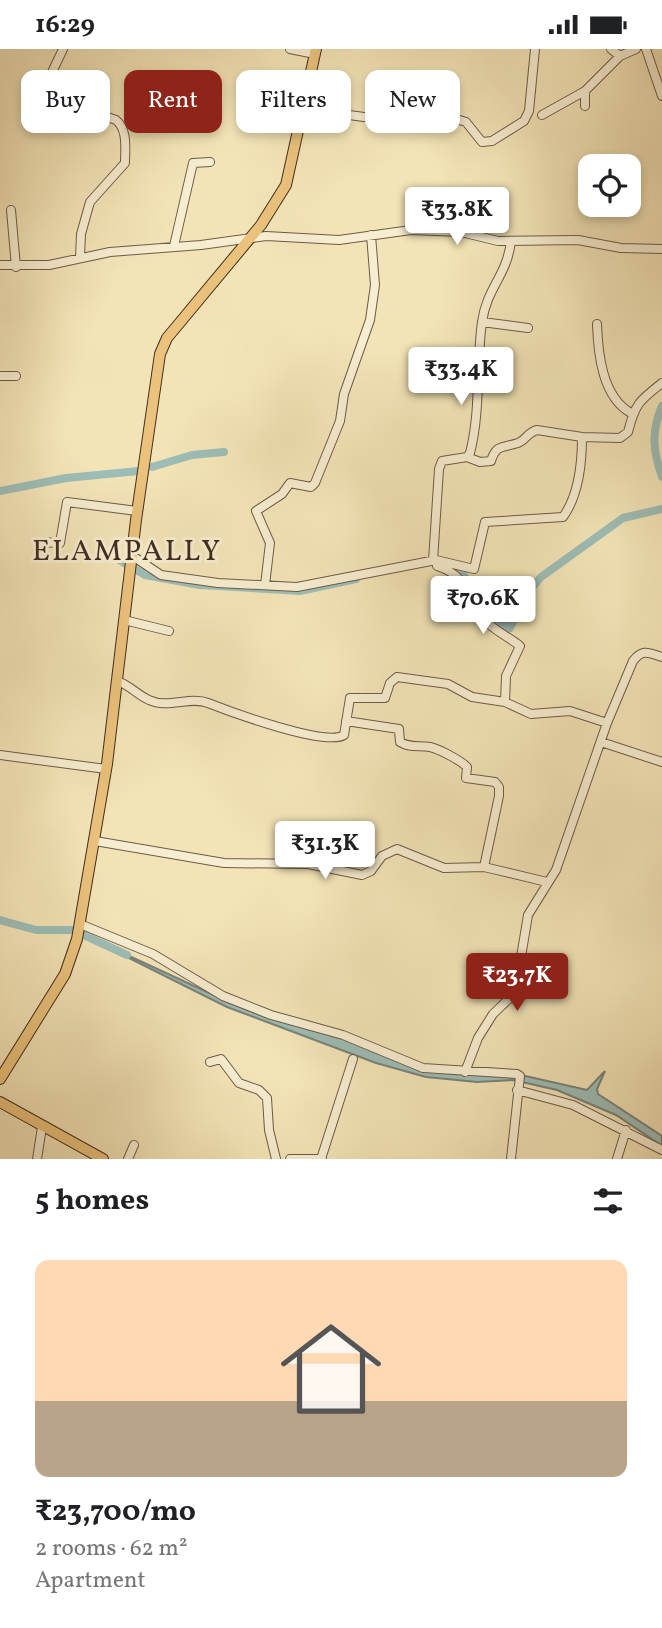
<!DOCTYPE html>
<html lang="en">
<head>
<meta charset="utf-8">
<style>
	:root { --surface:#fff; --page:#f6f6f6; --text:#202124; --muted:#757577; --line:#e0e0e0; --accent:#8f2418 }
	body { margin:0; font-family:Vollkorn,serif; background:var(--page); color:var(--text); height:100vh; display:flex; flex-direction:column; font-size:26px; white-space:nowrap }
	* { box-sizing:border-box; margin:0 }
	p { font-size:23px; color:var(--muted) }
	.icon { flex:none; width:38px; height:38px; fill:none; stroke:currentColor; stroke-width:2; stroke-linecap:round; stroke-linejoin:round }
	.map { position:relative; height:1110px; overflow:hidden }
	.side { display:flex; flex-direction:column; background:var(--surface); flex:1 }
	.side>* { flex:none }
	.guide { position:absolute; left:21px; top:21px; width:621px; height:63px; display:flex; gap:14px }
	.buttons { position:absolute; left:578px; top:105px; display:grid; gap:14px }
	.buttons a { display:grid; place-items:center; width:63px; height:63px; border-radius:14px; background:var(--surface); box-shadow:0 4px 10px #0003; font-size:35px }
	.price { position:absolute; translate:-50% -60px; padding:0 16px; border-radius:7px; background:#fff; color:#222; font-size:23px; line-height:46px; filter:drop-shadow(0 2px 4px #0008) }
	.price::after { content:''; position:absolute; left:50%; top:42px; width:21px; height:16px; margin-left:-10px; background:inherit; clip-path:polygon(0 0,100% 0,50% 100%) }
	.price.active { background:var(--accent); color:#fff }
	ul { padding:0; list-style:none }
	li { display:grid; align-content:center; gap:14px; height:371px; padding:0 35px }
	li+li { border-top:2px solid var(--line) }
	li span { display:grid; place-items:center; height:217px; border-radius:14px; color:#555 }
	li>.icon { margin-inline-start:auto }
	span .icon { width:126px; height:126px; fill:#fffc; stroke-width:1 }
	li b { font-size:30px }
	h2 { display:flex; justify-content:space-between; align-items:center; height:84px; padding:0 35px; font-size:30px }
	.tag { padding:0 24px; border-radius:14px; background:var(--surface); box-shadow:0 4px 10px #0003; font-size:24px; line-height:63px }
	.tag.active { background:var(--accent); color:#fff }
	.status { display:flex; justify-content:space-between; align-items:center; height:49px; padding:0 35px; background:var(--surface); direction:ltr }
	.status svg { height:19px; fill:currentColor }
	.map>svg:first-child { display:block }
	.water { fill:#9dbdb6; stroke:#79837a; stroke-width:2 }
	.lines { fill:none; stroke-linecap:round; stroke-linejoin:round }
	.canal { stroke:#9dbdb6; stroke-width:8 }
	.minor-casing { stroke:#6e5b46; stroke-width:10 }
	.major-casing { stroke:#422d21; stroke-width:12 }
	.minor { stroke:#f7edd0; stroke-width:8 }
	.major { stroke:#eac27c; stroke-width:10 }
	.labels { text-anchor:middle; stroke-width:6; stroke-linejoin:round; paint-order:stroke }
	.neighbourhood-label { font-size:30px; letter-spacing:2px; fill:#422d21; stroke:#f7edd0 }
</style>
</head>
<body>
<div class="status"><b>16:29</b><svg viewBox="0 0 49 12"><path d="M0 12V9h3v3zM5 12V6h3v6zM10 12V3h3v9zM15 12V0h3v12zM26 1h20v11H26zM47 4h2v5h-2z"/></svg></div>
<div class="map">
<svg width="662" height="1110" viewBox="0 0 662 1110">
	<rect width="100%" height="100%" fill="#f3e4b7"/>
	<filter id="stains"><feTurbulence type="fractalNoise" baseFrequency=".00286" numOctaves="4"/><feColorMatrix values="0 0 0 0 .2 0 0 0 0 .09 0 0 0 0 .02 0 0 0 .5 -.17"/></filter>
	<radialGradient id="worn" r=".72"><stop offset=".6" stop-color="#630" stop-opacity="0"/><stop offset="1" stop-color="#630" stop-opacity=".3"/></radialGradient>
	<path class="water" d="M73 881 220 949 335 986 418 1019 521 1026 587 1041 605 1022 597 1040 598 1045 662 1087V1097L616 1066 557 1041 513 1031 477 1033 426 1028 376 1014 227 958Z"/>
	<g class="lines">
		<path class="canal" d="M662 357C651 383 653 402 662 428
			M152 418 192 406 224 403
			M0 442 66 429 139 422
			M109 505 145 526 200 536 300 542 356 530
			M445 516 464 526C471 551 488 566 510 579L524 548 541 528 623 469 662 460
			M0 871 36 881H73L127 906"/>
		<defs>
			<path id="minor" d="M63 0 44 40 48 47 116 71C128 81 125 99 125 114L90 153 81 185 80 208
				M290 0 315 5
				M611 0 620 7 636 0
				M646 0 662 47
				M585 57V42L620 7
				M305 60 386 71 416 64 446 67 466 73 482 93 492 92 524 72 529 62 535 0
				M542 66 585 42
				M11 161 16 218
				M174 197 193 114 210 113
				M0 216H49L110 203 201 196 266 187 339 191 411 181 461 183 498 192 578 191 621 199 662 200
				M482 273 528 279
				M597 275C598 304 602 348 631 364
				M0 327H16
				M467 408 480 413 491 412C496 395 503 399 518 394 526 391 528 383 537 381L582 388
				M40 493 60 494 67 453 137 462
				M131 506 161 526 218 534 297 538 436 511 474 520 485 473 563 468C579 446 582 415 582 388L620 389 628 383C635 355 639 352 662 334
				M436 511 437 517C469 527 465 548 485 571 493 581 509 588 520 597L506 627 505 653
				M433 512 439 420 442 412 467 408 470 404C481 361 476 316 482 273 487 238 507 227 511 192
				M265 536 270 494 256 462 282 445 290 434 311 438 315 434 340 372 344 345 370 271 375 236 371 186
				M124 571 169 582
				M117 632C130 636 137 646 149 651 168 660 190 647 208 654 231 663 326 698 344 686L350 649H385L390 634 397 628 448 635 472 648 505 653 531 665 570 662 607 674
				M346 672 399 680 400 693C409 699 419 696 430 698 439 700 460 711 467 718L466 729 495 733 499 738V747L484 818
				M601 693 662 713
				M0 706 106 720
				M95 792 224 814 308 815 362 826 371 822 382 807 397 800 444 819 484 818 547 833
				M80 875 153 905 223 947 271 966 343 986 423 1019 517 1025 520 1027 511 1110
				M210 1013 221 1010 239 1034 259 1041 267 1049 269 1081 276 1110
				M465 1023 478 989 493 965 515 944 528 866 556 821 607 674 633 612C643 599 649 604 662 608
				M517 1041 573 1056 662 1101
				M37 1110 42 1078
				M128 1110 134 1096
				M290 1110H322
				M321 1110 353 1010
				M617 1110 626 1081"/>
			<path id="major" d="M0 1030 65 925 77 890 107 715 136 471 160 305 167 289 261 176 286 136 316 0
				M0 1053 103 1110"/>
		</defs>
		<use href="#minor" class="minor-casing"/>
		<use href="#major" class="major-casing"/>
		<use href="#minor" class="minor"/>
		<use href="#major" class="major"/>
	</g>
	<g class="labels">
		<g class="neighbourhood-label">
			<text x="127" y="511">ELAMPALLY</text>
		</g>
	</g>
	<rect width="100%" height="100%" filter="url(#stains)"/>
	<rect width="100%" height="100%" fill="url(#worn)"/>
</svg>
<div class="buttons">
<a><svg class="icon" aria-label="locate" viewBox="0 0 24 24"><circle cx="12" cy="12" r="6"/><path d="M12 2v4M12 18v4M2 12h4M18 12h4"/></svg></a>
</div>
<b class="price" style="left:457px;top:198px">₹33.8K</b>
<b class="price" style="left:461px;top:358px">₹33.4K</b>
<b class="price" style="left:483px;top:587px">₹70.6K</b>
<b class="price" style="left:325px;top:832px">₹31.3K</b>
<b class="price active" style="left:517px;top:964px">₹23.7K</b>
<div class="guide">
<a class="tag">Buy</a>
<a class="tag active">Rent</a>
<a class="tag">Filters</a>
<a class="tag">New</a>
</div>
</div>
<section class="side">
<h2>5 homes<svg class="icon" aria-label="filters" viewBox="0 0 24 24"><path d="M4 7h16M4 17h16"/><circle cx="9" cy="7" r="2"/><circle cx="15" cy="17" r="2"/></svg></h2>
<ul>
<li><span style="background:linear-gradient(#ffd9b3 65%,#b9a48a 0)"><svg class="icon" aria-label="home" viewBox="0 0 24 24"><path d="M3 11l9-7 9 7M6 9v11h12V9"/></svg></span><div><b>₹23,700/mo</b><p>2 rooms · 62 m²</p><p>Apartment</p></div></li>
</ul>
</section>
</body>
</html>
